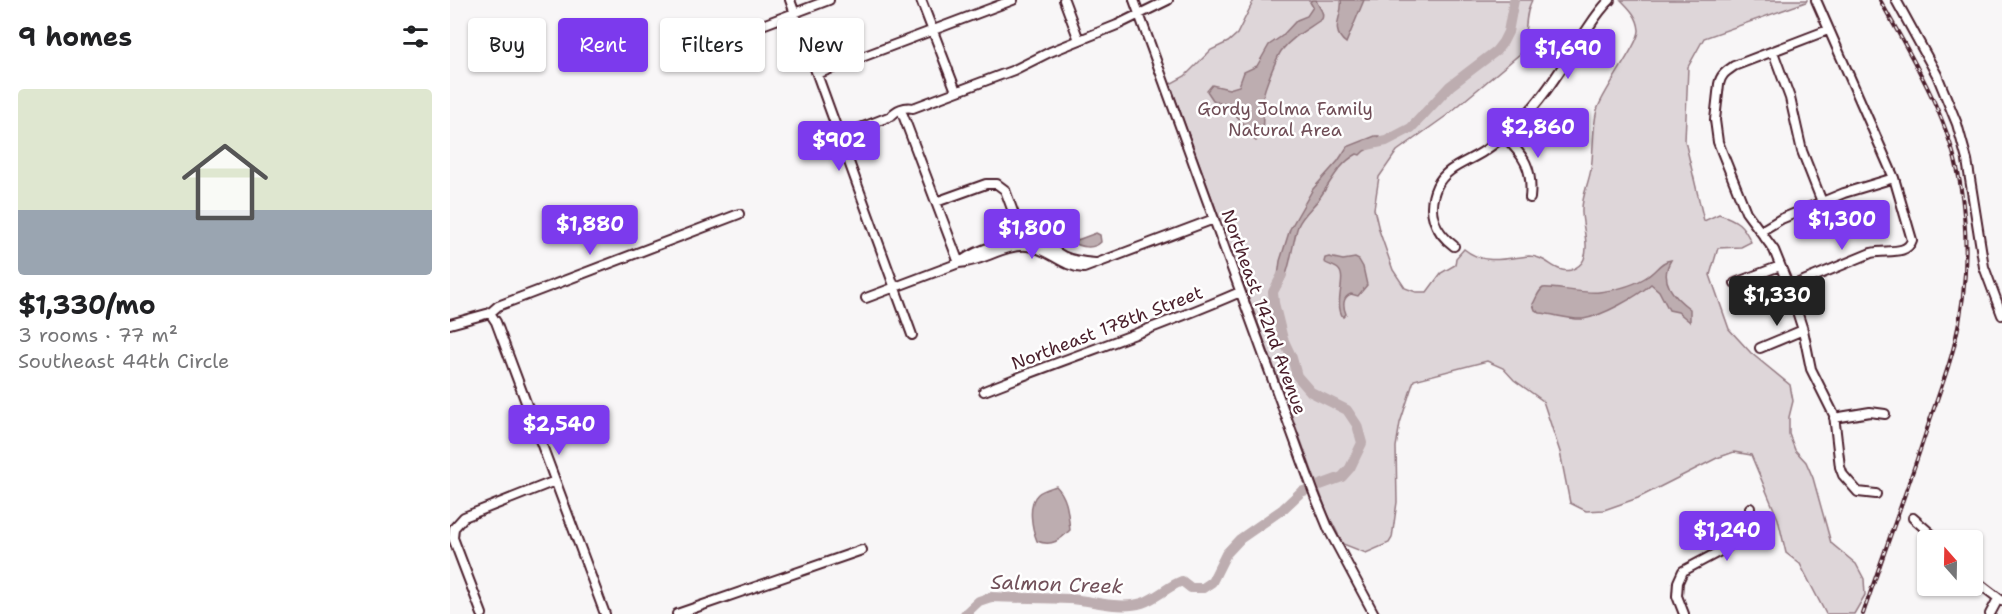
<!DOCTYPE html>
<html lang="en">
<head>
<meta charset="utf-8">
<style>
	:root { --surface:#fff; --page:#f6f6f6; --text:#202124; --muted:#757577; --line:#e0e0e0; --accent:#7c3aed }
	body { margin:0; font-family:"Shantell Sans",sans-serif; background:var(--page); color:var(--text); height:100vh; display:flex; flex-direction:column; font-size:22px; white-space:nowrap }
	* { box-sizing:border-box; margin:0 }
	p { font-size:20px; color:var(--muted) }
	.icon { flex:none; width:33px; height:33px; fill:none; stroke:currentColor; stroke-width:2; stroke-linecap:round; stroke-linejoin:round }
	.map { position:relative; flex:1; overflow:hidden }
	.sheet { display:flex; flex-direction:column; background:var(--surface); width:450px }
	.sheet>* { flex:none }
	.guide { position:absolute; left:18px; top:18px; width:570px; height:54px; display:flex; gap:12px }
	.needle { width:39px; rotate:340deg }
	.buttons { position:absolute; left:1467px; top:530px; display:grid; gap:12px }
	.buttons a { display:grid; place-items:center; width:66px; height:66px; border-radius:6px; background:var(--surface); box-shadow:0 2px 4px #0004; font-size:30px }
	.price { position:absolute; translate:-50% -51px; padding:0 14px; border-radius:6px; background:var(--accent); color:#fff; font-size:20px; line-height:39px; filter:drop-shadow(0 2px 3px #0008) }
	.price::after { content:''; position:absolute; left:50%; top:36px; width:18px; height:14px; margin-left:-9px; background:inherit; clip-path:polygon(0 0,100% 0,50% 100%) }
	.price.current { background:#222; color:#fff }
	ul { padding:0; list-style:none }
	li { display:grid; align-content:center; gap:12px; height:318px; padding:0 18px }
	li+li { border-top:2px solid var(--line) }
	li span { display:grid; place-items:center; height:186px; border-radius:6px; color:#555 }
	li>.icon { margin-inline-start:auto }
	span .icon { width:108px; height:108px; fill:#fffc; stroke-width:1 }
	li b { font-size:26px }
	h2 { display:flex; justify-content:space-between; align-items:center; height:72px; padding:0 18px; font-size:26px }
	.chip { padding:0 21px; border-radius:6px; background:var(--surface); box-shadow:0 2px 4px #0004; font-size:21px; line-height:54px }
	.chip.current { background:var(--accent); color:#fff }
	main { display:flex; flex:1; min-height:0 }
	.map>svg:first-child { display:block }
	.green { fill:#ded6d9; stroke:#947a82; stroke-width:1.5 }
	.water { fill:#bdadb0; stroke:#8f747b; stroke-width:1.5 }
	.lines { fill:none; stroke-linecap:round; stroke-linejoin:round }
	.river { stroke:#bdadb0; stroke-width:10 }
	.minor-casing { stroke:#4a1f2b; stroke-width:12 }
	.minor { stroke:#fff; stroke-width:8 }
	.rail-casing { stroke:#4a1f2b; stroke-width:4 }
	.rail { stroke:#fff; stroke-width:1.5; stroke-dasharray:4.5; stroke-linecap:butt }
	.labels { text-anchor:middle; stroke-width:5; stroke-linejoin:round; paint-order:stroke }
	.park-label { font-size:18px; fill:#6f4d56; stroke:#fff }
	.street-label { font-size:18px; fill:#4a1f2b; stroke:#fff }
	.water-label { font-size:20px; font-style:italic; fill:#72515a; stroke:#fff }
</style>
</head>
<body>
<main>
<section class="sheet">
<h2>9 homes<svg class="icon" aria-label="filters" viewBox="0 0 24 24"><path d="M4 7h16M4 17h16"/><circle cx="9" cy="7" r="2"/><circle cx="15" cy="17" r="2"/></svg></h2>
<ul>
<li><span style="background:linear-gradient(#dfe7d0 65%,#9aa5b1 0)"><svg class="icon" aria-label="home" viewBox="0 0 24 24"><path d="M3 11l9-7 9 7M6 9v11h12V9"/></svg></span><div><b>$1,330/mo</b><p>3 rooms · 77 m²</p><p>Southeast 44th Circle</p></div></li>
</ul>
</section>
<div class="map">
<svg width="1552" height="614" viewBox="0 0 1552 614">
	<rect width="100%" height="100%" fill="#f8f6f7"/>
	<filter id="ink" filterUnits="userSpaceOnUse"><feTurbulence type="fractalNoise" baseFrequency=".0167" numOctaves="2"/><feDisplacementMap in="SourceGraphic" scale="12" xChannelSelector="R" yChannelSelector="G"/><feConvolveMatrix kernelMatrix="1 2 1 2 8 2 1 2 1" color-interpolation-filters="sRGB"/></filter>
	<g filter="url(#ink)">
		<path class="green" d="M804 0H1082C1073 17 1078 35 1071 53L996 116 947 151 929 177 924 209 929 230 943 270 955 288 966 292H977L991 273 1005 265 1006 258 1014 249C1035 266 1055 258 1079 256 1097 256 1105 274 1121 270 1126 268 1132 264 1134 259 1140 244 1131 224 1132 209 1132 196 1139 182 1141 169 1144 150 1142 129 1147 110 1153 91 1190 42 1189 30 1188 17 1180 9 1171 0H1357L1356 2 1254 38 1238 67 1235 141 1254 221 1269 214C1287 220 1293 224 1301 242L1291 247 1268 248 1260 275 1279 329 1301 353 1340 385 1343 401 1339 417V434L1345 450 1356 462 1363 478 1381 543 1406 564 1414 579 1415 595 1404 614H1376L1350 564 1336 553 1328 519 1301 455 1284 452 1267 458 1188 498 1154 510 1136 511 1120 503 1110 452 1093 401 1064 380 1053 368 1037 361 964 380 950 423 946 447 947 502 942 538 939 543 916 553 893 544 877 512 720 84 735 76 761 50 778 42 787 34Z"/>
		<path class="water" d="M862 0H866C868 7 875 12 872 19 858 29 843 36 832 50 827 56 814 89 813 97 811 110 817 132 806 141 801 138 800 134 797 129 788 116 778 105 763 100L757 91 762 85 779 89 789 86 794 72 807 66 819 45 832 36 847 20 857 16 863 7 860 2Z
			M891 0H914L896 43C878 29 894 15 891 0Z
			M925 136H929L930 143 914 151 910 155 907 154C888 164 880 184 868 200 861 209 852 216 848 226 841 246 841 276 826 292L830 261 840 229 863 189 888 161 897 147Z
			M646 233 650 235 651 242C643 250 631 247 622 242Z
			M879 257 893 260 905 258 909 260 913 267 917 285 908 296 901 294C892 297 893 307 896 314L893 317C883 303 898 277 888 269 885 266 878 265 874 262L875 258Z
			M1221 260C1208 281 1224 297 1240 309V322L1228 312 1219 310 1209 291 1201 284C1187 297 1152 316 1133 319 1119 320 1104 314 1090 313L1085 310 1083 304C1086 299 1088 291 1093 288 1097 286 1137 294 1149 292 1165 290 1185 285 1198 276 1206 271 1211 261 1221 260Z
			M606 486C618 498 618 514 620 530 610 540 602 547 587 541 582 529 577 504 588 494 592 490 601 488 606 486Z"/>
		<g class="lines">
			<path class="river" d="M917 145 936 141 961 128 1000 86 1046 51 1053 42 1058 32 1064 0
				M515 614 529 601 541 597C567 598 593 598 619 599 642 600 669 610 692 603 707 598 718 586 732 581L741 588H753L762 582 776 554 790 539 833 509 851 492 892 477 900 468 912 443 907 425 897 410 861 392 847 376 842 358 833 339 824 303 823 292 832 275"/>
			<defs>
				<path id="minor" d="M340 0 462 335
					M471 0 506 91
					M614 0 629 40
					M684 0 865 496 879 530 924 614
					M1446 0 1487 75 1507 124 1517 160 1534 267 1552 315
					M315 24 379 0
					M1378 30 1284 66C1277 71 1271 74 1269 84L1265 120 1268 142 1296 212 1324 250 1339 287 1353 330 1361 369 1384 415 1390 467 1393 475 1408 492 1426 494
					M1323 52 1340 98 1352 151 1372 202
					M367 74 563 0
					M453 115 509 263
					M1054 136C1074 156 1083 168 1080 198
					M359 148 441 116C446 110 455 106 463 108L564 70 600 52 667 25 718 0
					M486 202 536 184H547L555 190 569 228 570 245
					M1311 231 1331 219 1394 193 1444 178
					M1004 246C984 231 976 210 987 186 996 167 1018 162 1034 151 1046 143 1056 135 1066 125 1093 100 1112 67 1132 37 1141 24 1149 10 1160 0
					M510 262C528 249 567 236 589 242 598 245 605 252 613 256 623 261 634 262 645 263
					M1285 283 1330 266
					M1339 287 1421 253C1435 249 1457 256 1462 240L1444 178 1366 0
					M416 298 509 263C532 262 554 244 577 246 598 248 612 267 634 268L764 219
					M40 313 46 322 155 614
					M0 324 40 313 48 306 289 214
					M1310 348 1353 330
					M534 391C619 357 706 329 790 292
					M1384 418 1420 412 1435 414
					M1463 518 1488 540
					M1522 578 1552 601
					M32 614 3 538 4 528 14 517 105 481
					M227 614 412 550
					M1234 614 1227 596 1228 582 1233 571 1276 548 1295 533 1299 526 1300 508
					M1540 614 1548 599"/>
			</defs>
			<use href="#minor" class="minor-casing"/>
			<use href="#minor" class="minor"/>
			<defs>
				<path id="rail" d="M1413 614C1434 552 1457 491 1477 429 1486 401 1497 374 1504 346 1517 293 1519 237 1510 183 1499 117 1462 58 1430 0"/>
			</defs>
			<use href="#rail" class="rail-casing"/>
			<use href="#rail" class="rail"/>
		</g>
	</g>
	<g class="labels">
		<g class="park-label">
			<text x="835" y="115">Gordy Jolma Family<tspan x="835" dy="21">Natural Area</tspan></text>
		</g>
		<g class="street-label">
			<text transform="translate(814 312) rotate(70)" y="6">Northeast 142nd Avenue</text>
			<text transform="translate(657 328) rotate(-21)" y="6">Northeast 178th Street</text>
		</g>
		<g class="water-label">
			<text transform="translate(607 584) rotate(2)" y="7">Salmon Creek</text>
		</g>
	</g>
</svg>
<div class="buttons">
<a><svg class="needle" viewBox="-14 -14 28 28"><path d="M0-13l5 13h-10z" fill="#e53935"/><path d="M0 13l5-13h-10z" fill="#757577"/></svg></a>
</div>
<b class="price" style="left:1118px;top:80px">$1,690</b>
<b class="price" style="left:1088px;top:159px">$2,860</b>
<b class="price" style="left:389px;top:172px">$902</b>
<b class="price" style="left:1392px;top:251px">$1,300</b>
<b class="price" style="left:140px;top:256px">$1,880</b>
<b class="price" style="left:582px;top:260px">$1,800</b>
<b class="price current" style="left:1327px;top:327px">$1,330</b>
<b class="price" style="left:109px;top:456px">$2,540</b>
<b class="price" style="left:1277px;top:562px">$1,240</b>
<div class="guide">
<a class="chip">Buy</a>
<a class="chip current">Rent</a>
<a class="chip">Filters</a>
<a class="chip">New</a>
</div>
</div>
</main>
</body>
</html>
